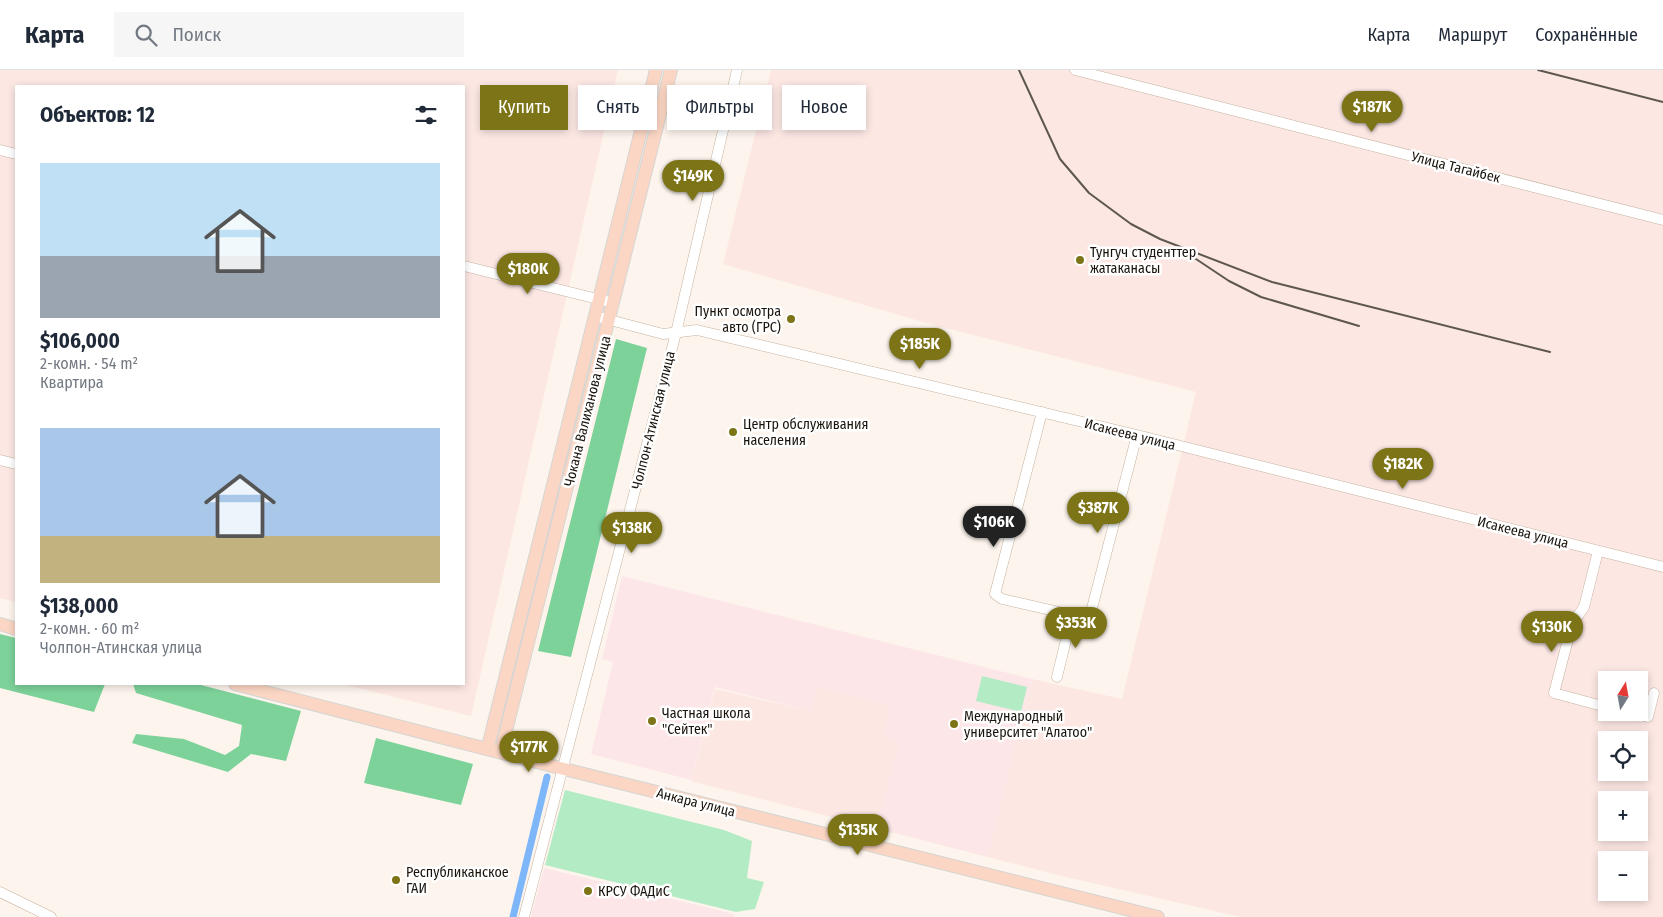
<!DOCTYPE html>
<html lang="ru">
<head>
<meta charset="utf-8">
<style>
	:root { --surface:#fff; --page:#f6f6f7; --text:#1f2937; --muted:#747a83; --line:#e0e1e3; --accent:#7c7417 }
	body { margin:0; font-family:"Fira Sans Condensed",sans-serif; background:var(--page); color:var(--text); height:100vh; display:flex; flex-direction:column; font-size:19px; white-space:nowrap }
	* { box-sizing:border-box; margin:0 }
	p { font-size:16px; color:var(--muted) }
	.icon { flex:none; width:28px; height:28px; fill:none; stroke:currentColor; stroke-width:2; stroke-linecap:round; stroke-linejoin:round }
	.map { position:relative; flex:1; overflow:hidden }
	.details { position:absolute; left:15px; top:15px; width:450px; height:600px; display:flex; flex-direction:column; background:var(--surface); border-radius:0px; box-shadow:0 2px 8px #0003 }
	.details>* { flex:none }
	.hud { position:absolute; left:480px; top:15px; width:475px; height:45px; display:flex; gap:10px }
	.needle { width:32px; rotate:11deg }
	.tools { position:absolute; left:1598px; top:601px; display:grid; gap:10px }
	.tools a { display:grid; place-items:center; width:50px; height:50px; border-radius:0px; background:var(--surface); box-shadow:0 2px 8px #0003; font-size:25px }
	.price { position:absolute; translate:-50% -42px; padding:0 11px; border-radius:18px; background:var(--accent); color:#fff; font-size:16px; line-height:32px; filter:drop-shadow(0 1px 2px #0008) }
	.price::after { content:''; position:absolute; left:50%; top:30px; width:15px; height:11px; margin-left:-8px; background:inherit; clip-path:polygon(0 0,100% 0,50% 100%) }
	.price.on { background:#222; color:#fff }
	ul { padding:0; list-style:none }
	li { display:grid; align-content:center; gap:10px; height:265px; padding:0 25px }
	li span { display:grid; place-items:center; height:155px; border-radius:0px; color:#555 }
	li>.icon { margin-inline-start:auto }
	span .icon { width:90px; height:90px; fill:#fffc; stroke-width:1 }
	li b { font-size:21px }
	h2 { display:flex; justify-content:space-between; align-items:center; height:60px; padding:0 25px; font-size:21px }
	.chip { padding:0 18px; border-radius:0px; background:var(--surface); box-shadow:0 2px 8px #0003; font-size:18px; line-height:45px }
	.chip.on { background:var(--accent); color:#fff }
	header { display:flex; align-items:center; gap:30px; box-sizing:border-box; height:70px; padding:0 25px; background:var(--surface); border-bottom:1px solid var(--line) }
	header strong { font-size:24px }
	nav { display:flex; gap:28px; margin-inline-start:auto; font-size:18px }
	.search { width:350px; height:45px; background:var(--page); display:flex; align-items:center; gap:12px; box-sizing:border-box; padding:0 18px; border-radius:0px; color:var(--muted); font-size:19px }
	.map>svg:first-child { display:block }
	.industrial { fill:#fce7e3; fill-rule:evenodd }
	.education { fill:#fce6e8 }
	.green { fill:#b3ebc4 }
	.forest { fill:#7dd29a }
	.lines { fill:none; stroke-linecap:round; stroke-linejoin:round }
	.canal { stroke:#7eb6fa; stroke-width:7 }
	.minor-casing { stroke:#c6b29f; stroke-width:11 }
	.major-casing { stroke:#d6d5d3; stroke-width:14 }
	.minor { stroke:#fff; stroke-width:10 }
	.major { stroke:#fbd6c4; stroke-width:12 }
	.rail { stroke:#5e5750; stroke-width:2 }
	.poi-dot { fill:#7c7417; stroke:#fff; stroke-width:2 }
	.labels { text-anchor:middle; stroke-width:5; stroke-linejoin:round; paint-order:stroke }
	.street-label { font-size:14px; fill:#1a130c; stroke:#fff }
	.poi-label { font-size:14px; fill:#1a130c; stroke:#fff; text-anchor:start }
</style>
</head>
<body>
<header>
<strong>Карта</strong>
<div class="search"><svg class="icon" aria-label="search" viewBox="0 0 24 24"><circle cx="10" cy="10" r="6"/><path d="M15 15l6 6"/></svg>Поиск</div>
<nav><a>Карта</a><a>Маршрут</a><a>Сохранённые</a></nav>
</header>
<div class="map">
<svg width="1663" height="847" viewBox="0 0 1663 847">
	<rect width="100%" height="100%" fill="#fdf5ed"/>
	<path class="industrial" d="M0 0H618L471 646 342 614H464V16H16V532L0 528Z
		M771 0H1663V847H1241L1070 808 691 711 715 619 811 641 817 617 891 636 899 670 988 785 1032 609 1122 629 1196 322 930 254 723 194ZM1606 610H1639V642H1606ZM1606 670H1639V702H1606ZM1606 730H1639V762H1606ZM1606 790H1639V822H1606Z"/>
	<path class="education" d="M622 506 1032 609 988 786 877 758 899 671 883 666 890 636 817 617 811 641 715 617 691 710 591 684 613 592 602 589Z
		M544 798 734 844V847H531Z"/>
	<path class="green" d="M982 606 1027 617 1021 642 976 631Z
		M565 720 724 760 752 771 747 808 764 812 755 839 736 842 545 795Z"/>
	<path class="forest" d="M616 269 647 278 571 587 538 581Z
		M0 564 16 568V614H105L94 642 0 618Z
		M133 614H197L301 641 286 691 251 684 228 702 132 673 136 664 184 669 225 685 239 676 242 655 136 623Z
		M376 668 473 694 461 735 364 713Z"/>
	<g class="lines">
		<path class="canal" d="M513 847 547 707"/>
		<defs>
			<path id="minor" d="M1075 0 1663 150
				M0 80 16 84
				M464 196 606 231
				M595 246 663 264 697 260 1137 365 1663 497
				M1042 342 995 524 1002 529 1072 545 1082 546 1091 542 1137 365
				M0 390 16 394
				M1598 481 1584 537 1572 554 1554 623 1606 637
				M1057 607 1072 545
				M1630 642 1648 647 1654 623
				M0 822 51 847
				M524 847 676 263 737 0"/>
			<path id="major" d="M0 554 16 559
				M235 614 564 699 1158 847
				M488 677 656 0
				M501 681 671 0"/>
		</defs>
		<use href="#minor" class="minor-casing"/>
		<use href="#major" class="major-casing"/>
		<use href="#minor" class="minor"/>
		<use href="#major" class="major"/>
		<path class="rail" d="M1019 0 1060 89 1089 123 1131 154 1160 169 1272 212 1550 282
			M1538 0 1663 32
			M1190 185 1229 211 1261 227 1359 256"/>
	</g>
	<g class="poi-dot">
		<circle cx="1080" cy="190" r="5"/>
		<circle cx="791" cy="249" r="5"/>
		<circle cx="733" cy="362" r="5"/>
		<circle cx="652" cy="651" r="5"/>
		<circle cx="954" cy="654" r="5"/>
		<circle cx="396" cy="810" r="5"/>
		<circle cx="588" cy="821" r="5"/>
	</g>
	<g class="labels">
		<g class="street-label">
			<text transform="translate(1456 97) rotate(14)" y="5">Улица Тагайбек</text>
			<text transform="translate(587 341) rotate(-76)" y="5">Чокана Валиханова улица</text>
			<text transform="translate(653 350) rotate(-76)" y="5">Чолпон-Атинская улица</text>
			<text transform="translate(1130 364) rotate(14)" y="5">Исакеева улица</text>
			<text transform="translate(1523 462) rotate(14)" y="5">Исакеева улица</text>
			<text transform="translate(696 732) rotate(14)" y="5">Анкара улица</text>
		</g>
		<g class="poi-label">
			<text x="1090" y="187">Тунгуч студенттер<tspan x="1090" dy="16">жатаканасы</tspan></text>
			<text x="781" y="246" text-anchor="end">Пункт осмотра<tspan x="781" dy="16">авто (ГРС)</tspan></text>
			<text x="743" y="359">Центр обслуживания<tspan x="743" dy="16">населения</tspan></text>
			<text x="662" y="648">Частная школа<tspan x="662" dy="16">"Сейтек"</tspan></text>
			<text x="964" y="651">Международный<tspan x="964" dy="16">университет "Алатоо"</tspan></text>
			<text x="406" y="807">Республиканское<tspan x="406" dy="16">ГАИ</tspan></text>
			<text x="598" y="826">КРСУ ФАДиС</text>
		</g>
	</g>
</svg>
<div class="tools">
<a><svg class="needle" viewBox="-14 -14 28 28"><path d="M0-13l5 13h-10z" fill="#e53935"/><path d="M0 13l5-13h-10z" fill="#747a83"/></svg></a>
<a><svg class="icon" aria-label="locate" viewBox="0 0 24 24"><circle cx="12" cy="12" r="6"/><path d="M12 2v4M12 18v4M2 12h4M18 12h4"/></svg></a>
<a>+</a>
<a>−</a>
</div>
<b class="price" style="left:1372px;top:63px">$187K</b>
<b class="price" style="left:693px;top:132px">$149K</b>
<b class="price" style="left:528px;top:225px">$180K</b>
<b class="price" style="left:920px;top:300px">$185K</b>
<b class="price" style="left:1403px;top:420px">$182K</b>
<b class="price" style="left:1098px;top:464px">$387K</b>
<b class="price on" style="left:994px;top:478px">$106K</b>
<b class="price" style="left:632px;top:484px">$138K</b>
<b class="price" style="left:1076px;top:579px">$353K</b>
<b class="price" style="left:1552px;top:583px">$130K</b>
<b class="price" style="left:529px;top:703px">$177K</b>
<b class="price" style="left:858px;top:786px">$135K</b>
<div class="hud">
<a class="chip on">Купить</a>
<a class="chip">Снять</a>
<a class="chip">Фильтры</a>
<a class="chip">Новое</a>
</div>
<section class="details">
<h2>Объектов: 12<svg class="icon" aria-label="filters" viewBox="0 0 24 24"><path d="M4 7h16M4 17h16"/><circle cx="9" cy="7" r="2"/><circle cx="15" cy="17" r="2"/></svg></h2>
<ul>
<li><span style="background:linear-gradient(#bfe0f5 60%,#9aa5b1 0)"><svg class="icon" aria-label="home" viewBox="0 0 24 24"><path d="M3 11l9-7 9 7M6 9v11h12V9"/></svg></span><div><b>$106,000</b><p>2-комн. · 54 m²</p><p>Квартира</p></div></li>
<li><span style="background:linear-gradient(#a9c7e8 70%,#c2b280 0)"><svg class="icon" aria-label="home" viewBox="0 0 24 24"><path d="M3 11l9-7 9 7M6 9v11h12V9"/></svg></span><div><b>$138,000</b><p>2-комн. · 60 m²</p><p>Чолпон-Атинская улица</p></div></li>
</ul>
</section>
</div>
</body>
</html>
